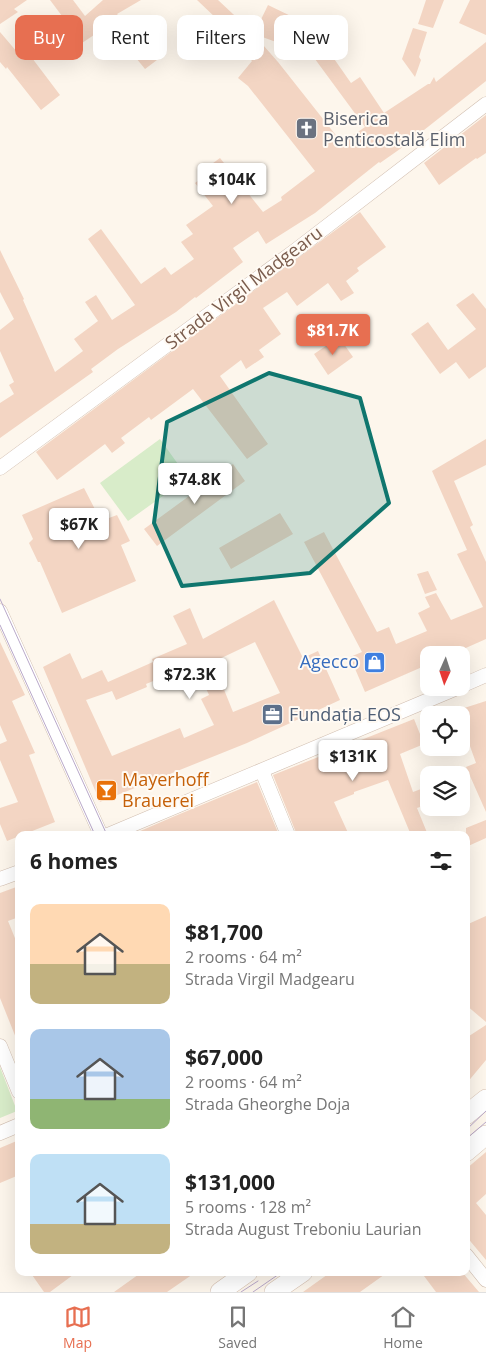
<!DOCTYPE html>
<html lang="en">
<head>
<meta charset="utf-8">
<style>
	:root { --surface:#fff; --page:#f6f6f6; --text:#222; --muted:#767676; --line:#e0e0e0; --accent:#e76f51 }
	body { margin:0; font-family:"Open Sans",sans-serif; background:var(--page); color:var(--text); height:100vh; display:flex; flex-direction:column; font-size:19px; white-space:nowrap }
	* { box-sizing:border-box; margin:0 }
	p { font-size:16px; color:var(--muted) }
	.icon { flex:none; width:28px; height:28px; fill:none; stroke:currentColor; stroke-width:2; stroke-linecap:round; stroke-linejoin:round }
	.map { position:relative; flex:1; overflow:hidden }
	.side { position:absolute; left:15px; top:831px; width:455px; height:445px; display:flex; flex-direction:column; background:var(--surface); border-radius:10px; box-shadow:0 5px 20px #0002 }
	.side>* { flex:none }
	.guide { position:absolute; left:15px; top:15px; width:456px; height:45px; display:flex; gap:10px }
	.needle { width:32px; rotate:183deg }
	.fabs { position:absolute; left:420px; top:646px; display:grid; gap:10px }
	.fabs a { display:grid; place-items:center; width:50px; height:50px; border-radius:10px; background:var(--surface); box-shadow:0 5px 20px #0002; font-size:25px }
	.price { position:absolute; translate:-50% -42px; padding:0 11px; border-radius:5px; background:#fff; color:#222; font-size:16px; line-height:32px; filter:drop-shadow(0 1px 2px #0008) }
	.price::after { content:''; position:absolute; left:50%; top:30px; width:15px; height:11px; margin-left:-8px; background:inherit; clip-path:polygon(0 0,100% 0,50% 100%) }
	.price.active { background:var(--accent); color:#fff }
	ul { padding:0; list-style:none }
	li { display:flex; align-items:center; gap:15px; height:125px; padding:0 15px }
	li span { display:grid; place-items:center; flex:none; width:140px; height:100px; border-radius:10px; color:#555 }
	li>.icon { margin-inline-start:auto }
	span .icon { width:60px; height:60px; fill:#fffc; stroke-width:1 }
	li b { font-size:21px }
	h2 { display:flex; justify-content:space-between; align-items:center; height:60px; padding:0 15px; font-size:21px }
	.chip { padding:0 18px; border-radius:10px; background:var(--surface); box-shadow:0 5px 20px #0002; font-size:18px; line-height:45px }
	.chip.active { background:var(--accent); color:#fff }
	.dock { display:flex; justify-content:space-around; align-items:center; height:70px; border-top:1px solid var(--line); background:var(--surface); font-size:14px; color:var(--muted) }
	.dock a { display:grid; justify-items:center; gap:2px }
	.dock .active { color:var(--accent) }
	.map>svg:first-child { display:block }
	.green { fill:#d8ecc9 }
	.building { fill:#f3d5c3; fill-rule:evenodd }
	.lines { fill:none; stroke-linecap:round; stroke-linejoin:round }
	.minor-casing { stroke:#d1beb0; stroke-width:15 }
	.secondary-casing { stroke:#d6c0b0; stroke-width:20 }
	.minor { stroke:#fff; stroke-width:14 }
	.secondary { stroke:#fff; stroke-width:19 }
	.tram { stroke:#b9a8c9; stroke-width:1 }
	.marked { fill:#0f766e; fill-opacity:0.2; stroke:#0f766e; stroke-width:4; stroke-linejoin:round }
	.labels { text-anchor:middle; stroke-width:4; stroke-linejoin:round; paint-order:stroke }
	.worship-label { font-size:18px; fill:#5b616d; stroke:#fffaf3; text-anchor:start }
	.street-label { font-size:18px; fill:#7a5c4d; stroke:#fffaf3 }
	.shop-label { font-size:18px; fill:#366cbe; stroke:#fffaf3; text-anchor:end }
	.service-label { font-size:18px; fill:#4e5e75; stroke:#fffaf3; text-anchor:start }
	.food-label { font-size:18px; fill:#c56008; stroke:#fffaf3; text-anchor:start }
</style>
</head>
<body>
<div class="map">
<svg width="486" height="1292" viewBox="0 0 486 1292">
	<rect width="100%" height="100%" fill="#fdf6ec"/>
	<path class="green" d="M160 439 188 478 128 521 100 483Z
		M0 1067 17 1111 0 1118Z"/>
	<path class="building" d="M0 0H27L14 9 18 12 0 24Z
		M50 0H73L85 16 103 0H141L117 14 157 60 145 69 109 25 79 45 69 30 71 28Z
		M197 0H218L248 28 278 62 342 143 365 127 312 55 254 34 268 5 297 19 291 33 332 48 330 53 351 83 360 77 384 113 428 84H430L434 77 436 82 486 42V81L400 149 380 163 379 162 315 213 266 244 258 231 233 248 243 262 196 298 195 297 176 312 118 349 91 369 93 372 0 438V403L14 394 9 385 14 382 0 351V330L14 319 0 292V250L24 299 23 300 55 372 83 351 74 339 98 321 85 302 96 295 112 320 135 305 88 239 101 229 141 284 165 267 171 275 194 259 181 242 193 234 186 225 213 206 195 183 212 170 209 166 220 158 263 212 282 200 281 197 315 171 248 86 238 78 252 61 235 43 238 39Z
		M426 0H444L433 28 418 24Z
		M470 0H486V35L459 23Z
		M413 28 427 32 419 57 421 60 415 77 402 59Z
		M0 32 23 59 29 54 60 95 41 110 7 67 6 69 0 62Z
		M486 115V153L477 159 476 158 439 185 424 163Z
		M360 212 386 247 357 268 359 271 346 281 354 293 341 301 328 283 297 306 287 292 263 308 281 334 259 350 264 357 246 369 241 360 220 376 268 444 247 459 193 389 151 420 149 417 121 438 125 443 112 453 105 444 57 480 36 452Z
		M473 293 486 309V367L469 379 456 362 440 374 411 334 428 322 448 350 476 329 456 305Z
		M339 337 353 357 328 375 314 354Z
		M486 439V465L454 481 473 525 470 527 486 562V639L450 655H429V664L365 692 350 657 362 652 304 542 324 532 377 632 389 627 396 644 427 631 418 613 430 607 425 597 436 593 451 620 483 607 457 554 467 550 432 471Z
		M233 464 245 481 157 546 144 529Z
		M84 488 101 521 117 515 130 541 121 545 136 581 62 613 40 562H38L29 543 33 539 22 515Z
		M280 513 293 534 231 569 219 548Z
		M428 571 437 590 425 594 417 574Z
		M274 600 303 658 318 651 340 700 247 743 100 802 43 667 70 653 82 679 102 670 108 682 153 662 152 659 187 644 173 616 190 608 203 639ZM255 642 280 693 233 712 213 662ZM195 664 209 695 201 699 214 725 184 738 180 728 112 756 86 700 112 691 116 700 147 687 146 684Z
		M0 642 25 695 12 701 35 753 29 755 55 822 7 841 0 824V808L18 802 0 760V744L7 741 0 725Z
		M486 701V812L466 767 476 763 461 721V715H459L458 710Z
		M414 719 424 744 400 754 413 792 429 786V804L417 808 428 835H411L388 780 354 792V794L334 802 349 835H297L273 775Z
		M257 782 279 835H131L175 816Z
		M486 820V838L466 847V828Z
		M19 886V917L8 921 19 948 18 1043 0 998V893Z
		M486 916V1022L466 1005V925Z
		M486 1025V1060L466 1084V1038Z
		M19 1140V1175L0 1183V1148Z
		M486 1152V1194L476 1203 486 1215V1260L466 1236V1169Z
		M30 1272H77L50 1292H44Z
		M142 1272H196L167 1292H114Z
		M331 1272H388L360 1292H303Z
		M421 1272H462L479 1292H436Z"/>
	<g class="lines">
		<defs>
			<path id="minor" d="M0 468 296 250 486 104
				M0 611 101 835
				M461 686 486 675
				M262 771 288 835
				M108 835 457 688
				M0 879 19 872
				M0 1046 19 1092
				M0 1133 19 1125
				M466 1255 486 1280"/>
			<path id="secondary" d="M466 1115 486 1099
				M466 1152 486 1135
				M220 1292 248 1272
				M274 1292 303 1272"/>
		</defs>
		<use href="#minor" class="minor-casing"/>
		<use href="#secondary" class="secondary-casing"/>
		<use href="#minor" class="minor"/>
		<use href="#secondary" class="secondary"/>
		<path class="tram" d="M0 599 107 835
			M0 625 95 835
			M466 1130 486 1111
			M466 1139 486 1122
			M241 1292 258 1281
			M253 1292 282 1272"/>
	</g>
	<path class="marked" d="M269 373 360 398 389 503 310 573 182 586 154 523 167 422Z"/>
	<defs>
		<symbol id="church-square" viewBox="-11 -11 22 22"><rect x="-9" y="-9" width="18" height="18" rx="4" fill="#6b7280" stroke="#fffaf3"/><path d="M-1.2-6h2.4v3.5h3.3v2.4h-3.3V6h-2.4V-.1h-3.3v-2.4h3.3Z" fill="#fff"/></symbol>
		<symbol id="shop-square" viewBox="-11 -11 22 22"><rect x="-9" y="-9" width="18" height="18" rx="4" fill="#3f7fe0" stroke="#fffaf3"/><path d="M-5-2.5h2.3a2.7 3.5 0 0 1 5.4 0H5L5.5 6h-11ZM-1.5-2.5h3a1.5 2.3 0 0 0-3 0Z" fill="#fff"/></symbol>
		<symbol id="office-square" viewBox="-11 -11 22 22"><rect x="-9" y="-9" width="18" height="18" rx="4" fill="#5c6f8a" stroke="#fffaf3"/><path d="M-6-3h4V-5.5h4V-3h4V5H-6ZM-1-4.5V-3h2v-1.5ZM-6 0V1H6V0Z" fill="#fff"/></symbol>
		<symbol id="bar-square" viewBox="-11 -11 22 22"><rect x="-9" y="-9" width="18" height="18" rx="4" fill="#e8710a" stroke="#fffaf3"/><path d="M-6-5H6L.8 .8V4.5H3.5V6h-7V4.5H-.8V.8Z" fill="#fff"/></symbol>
	</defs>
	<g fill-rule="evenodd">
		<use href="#church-square" x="294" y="116" width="25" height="25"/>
		<use href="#shop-square" x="362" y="650" width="25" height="25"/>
		<use href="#office-square" x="260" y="702" width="25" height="25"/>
		<use href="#bar-square" x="94" y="778" width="25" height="25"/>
	</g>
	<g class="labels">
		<g class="worship-label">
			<text x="323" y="125">Biserica<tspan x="323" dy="21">Penticostală Elim</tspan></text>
		</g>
		<g class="street-label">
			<text transform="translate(244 288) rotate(-37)" y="6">Strada Virgil Madgearu</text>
		</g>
		<g class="shop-label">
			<text x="359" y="668">Agecco</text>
		</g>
		<g class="service-label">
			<text x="289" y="721">Fundația EOS</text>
		</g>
		<g class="food-label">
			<text x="122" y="786">Mayerhoff<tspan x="122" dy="21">Brauerei</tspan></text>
		</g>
	</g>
</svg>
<div class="fabs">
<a><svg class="needle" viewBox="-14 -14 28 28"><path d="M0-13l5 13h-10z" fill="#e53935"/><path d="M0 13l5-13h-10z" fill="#767676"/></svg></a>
<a><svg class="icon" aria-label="locate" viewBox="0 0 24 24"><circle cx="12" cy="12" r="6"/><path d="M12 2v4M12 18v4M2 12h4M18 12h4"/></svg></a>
<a><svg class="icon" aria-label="layers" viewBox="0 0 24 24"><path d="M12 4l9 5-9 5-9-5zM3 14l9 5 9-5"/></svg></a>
</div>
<b class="price" style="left:232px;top:205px">$104K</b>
<b class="price active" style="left:333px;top:356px">$81.7K</b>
<b class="price" style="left:195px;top:505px">$74.8K</b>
<b class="price" style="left:79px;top:550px">$67K</b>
<b class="price" style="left:190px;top:700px">$72.3K</b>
<b class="price" style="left:353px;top:782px">$131K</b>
<div class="guide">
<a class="chip active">Buy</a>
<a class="chip">Rent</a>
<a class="chip">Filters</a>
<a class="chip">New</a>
</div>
<section class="side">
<h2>6 homes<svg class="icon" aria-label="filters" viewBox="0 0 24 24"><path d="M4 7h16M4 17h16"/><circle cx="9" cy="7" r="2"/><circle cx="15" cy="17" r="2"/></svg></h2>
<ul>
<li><span style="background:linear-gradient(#ffd9b3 60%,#c2b280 0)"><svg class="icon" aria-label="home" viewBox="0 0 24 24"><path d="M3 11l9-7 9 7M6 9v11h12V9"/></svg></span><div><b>$81,700</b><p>2 rooms · 64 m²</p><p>Strada Virgil Madgearu</p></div></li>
<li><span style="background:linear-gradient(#a9c7e8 70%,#8fb573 0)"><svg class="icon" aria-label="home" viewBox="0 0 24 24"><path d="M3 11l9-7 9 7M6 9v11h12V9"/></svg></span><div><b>$67,000</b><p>2 rooms · 64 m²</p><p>Strada Gheorghe Doja</p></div></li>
<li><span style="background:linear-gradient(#bfe0f5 70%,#c2b280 0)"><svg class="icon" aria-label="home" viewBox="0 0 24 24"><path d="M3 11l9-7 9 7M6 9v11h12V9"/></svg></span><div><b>$131,000</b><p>5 rooms · 128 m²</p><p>Strada August Treboniu Laurian</p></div></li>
</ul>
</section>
</div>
<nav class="dock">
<a class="active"><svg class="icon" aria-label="map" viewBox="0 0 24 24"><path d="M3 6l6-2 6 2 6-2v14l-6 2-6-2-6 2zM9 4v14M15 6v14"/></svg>Map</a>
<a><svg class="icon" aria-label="saved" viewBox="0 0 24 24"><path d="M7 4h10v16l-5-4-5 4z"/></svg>Saved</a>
<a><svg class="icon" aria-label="home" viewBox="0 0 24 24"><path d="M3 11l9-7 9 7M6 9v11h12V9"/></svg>Home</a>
</nav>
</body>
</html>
